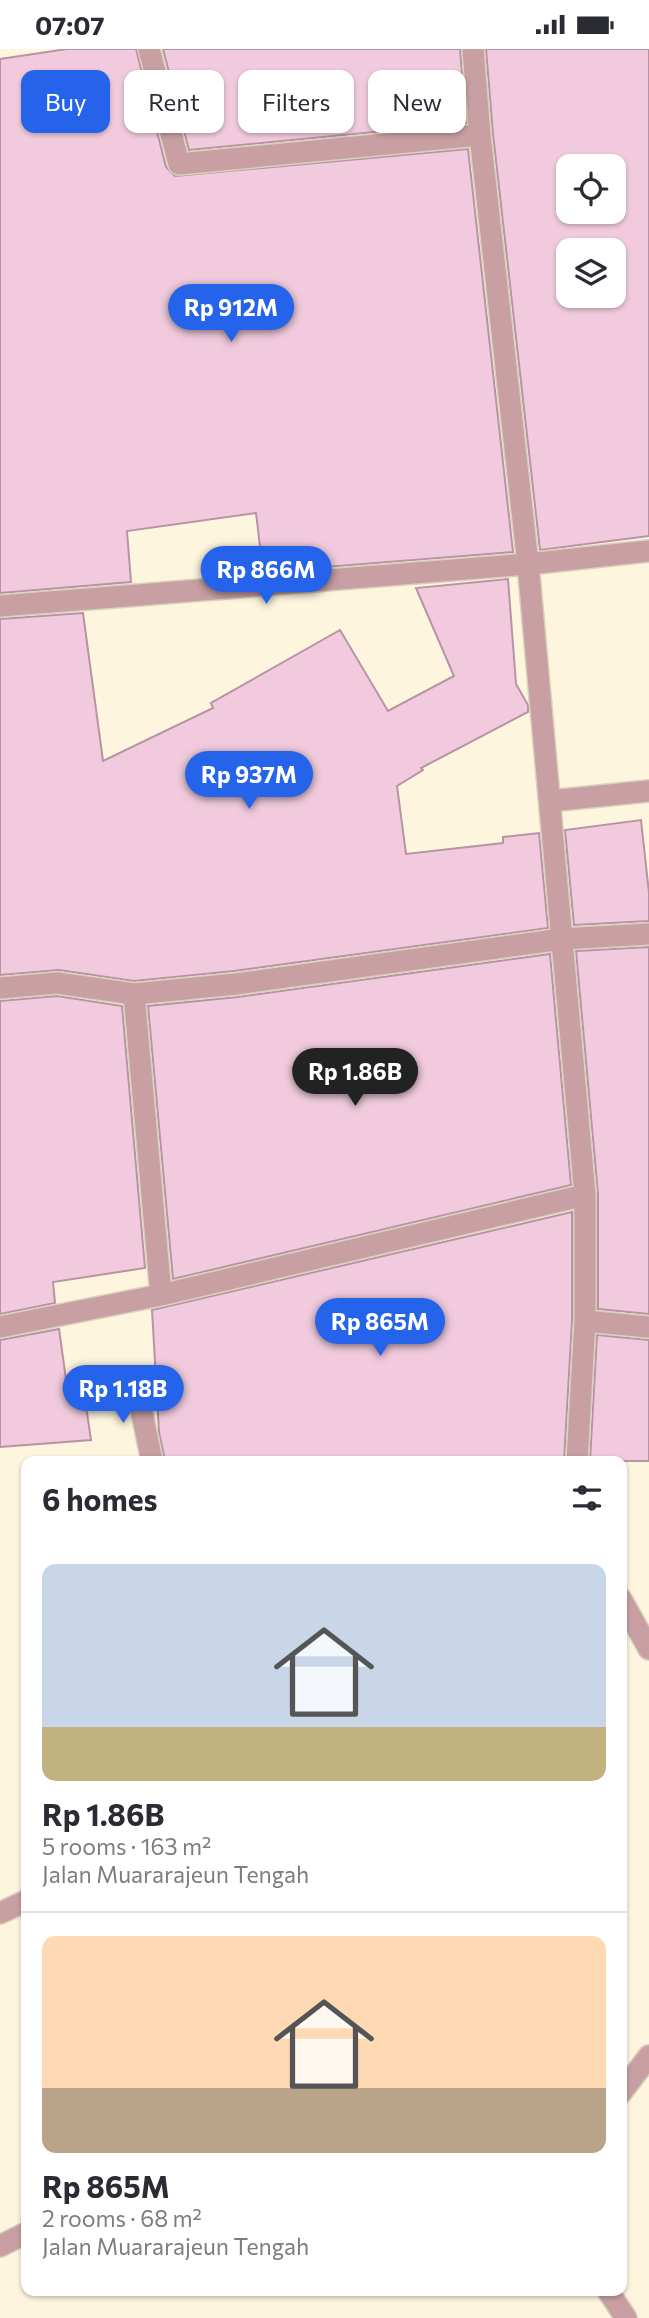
<!DOCTYPE html>
<html lang="en">
<head>
<meta charset="utf-8">
<style>
	:root { --surface:#fff; --page:#f2f2f3; --text:#2b2b33; --muted:#7c7c81; --line:#e1e1e2; --accent:#2563eb }
	body { margin:0; font-family:Commissioner,sans-serif; background:var(--page); color:var(--text); height:100vh; display:flex; flex-direction:column; font-size:26px; white-space:nowrap }
	* { box-sizing:border-box; margin:0 }
	p { font-size:23px; color:var(--muted) }
	.icon { flex:none; width:38px; height:38px; fill:none; stroke:currentColor; stroke-width:2; stroke-linecap:round; stroke-linejoin:round }
	.map { position:relative; flex:1; overflow:hidden }
	.sheet { position:absolute; left:21px; top:1407px; width:606px; height:840px; display:flex; flex-direction:column; background:var(--surface); border-radius:14px; box-shadow:0 2px 5px #0004 }
	.sheet>* { flex:none }
	.top-card { position:absolute; left:21px; top:21px; width:607px; height:63px; display:flex; gap:14px }
	.tools { position:absolute; left:556px; top:105px; display:grid; gap:14px }
	.tools a { display:grid; place-items:center; width:70px; height:70px; border-radius:14px; background:var(--surface); box-shadow:0 2px 5px #0004; font-size:35px }
	.price { position:absolute; translate:-50% -60px; padding:0 16px; border-radius:24px; background:var(--accent); color:#fff; font-size:23px; line-height:46px; filter:drop-shadow(0 2px 4px #0008) }
	.price::after { content:''; position:absolute; left:50%; top:42px; width:21px; height:16px; margin-left:-10px; background:inherit; clip-path:polygon(0 0,100% 0,50% 100%) }
	.price.on { background:#222; color:#fff }
	ul { padding:0; list-style:none }
	li { display:grid; align-content:center; gap:14px; height:371px; padding:0 21px }
	li+li { border-top:2px solid var(--line) }
	li span { display:grid; place-items:center; height:217px; border-radius:14px; color:#555 }
	li>.icon { margin-inline-start:auto }
	span .icon { width:126px; height:126px; fill:#fffc; stroke-width:1 }
	li b { font-size:30px }
	h2 { display:flex; justify-content:space-between; align-items:center; height:84px; padding:0 21px; font-size:30px }
	.tag { padding:0 24px; border-radius:14px; background:var(--surface); box-shadow:0 2px 5px #0004; font-size:24px; line-height:63px }
	.tag.on { background:var(--accent); color:#fff }
	.status { display:flex; justify-content:space-between; align-items:center; height:49px; padding:0 35px; background:var(--surface); direction:ltr }
	.status svg { height:19px; fill:currentColor }
	.map>svg:first-child { display:block }
	.building { fill:#f1cbdd; stroke:#b893a5; stroke-width:2; fill-rule:evenodd }
	.lines { fill:none; stroke-linecap:round; stroke-linejoin:round }
	.street-casing { stroke:#d9d0bc; stroke-width:24 }
	.street { stroke:#c89fa2; stroke-width:21 }
</style>
</head>
<body>
<div class="status"><b>07:07</b><svg viewBox="0 0 49 12"><path d="M0 12V9h3v3zM5 12V6h3v6zM10 12V3h3v9zM15 12V0h3v12zM26 1h20v11H26zM47 4h2v5h-2z"/></svg></div>
<div class="map">
<svg width="649" height="2269" viewBox="0 0 649 2269">
	<rect width="100%" height="100%" fill="#fef5df"/>
	<path class="building" d="M67 0H136L166 118 175 127 468 100 513 503 263 523 256 464 127 482 131 533 0 544V10Z
		M163 0H460L466 74 189 101Z
		M486 0H649V487L540 501 493 85ZM569 117H614V163H569ZM569 201H614V247H569Z
		M508 530 516 635 528 656V663L421 719 423 721 397 737 406 805 503 794V788L539 784 548 879 234 922 134 932 59 921 0 926V570L83 564 103 712 213 659 211 654 340 581 388 662 454 627 416 539Z
		M641 771 649 844V872L574 876 565 781Z
		M649 898V1265L598 1260V1145L576 902Z
		M550 905 571 1136 173 1230 148 957 238 948Z
		M57 947 122 957 145 1219 53 1233 55 1254 0 1265V952Z
		M572 1163V1272L564 1412H165L159 1383 152 1261Z
		M59 1280 69 1352 85 1350 91 1391 0 1398V1291Z
		M597 1286 649 1291V1412H590Z"/>
	<g class="lines">
		<defs>
			<path id="street" d="M149 0 179 115 480 86
				M473 0 480 86 528 515 585 1146V1272L577 1412
				M0 557 528 515 649 502
				M550 752 649 742
				M0 939 57 934 134 945 236 935 562 890 649 885
				M134 945 161 1246
				M585 1272 649 1278
				M0 1278 161 1246 585 1146
				M135 1331 152 1412
				M621 1550 649 1600
				M0 1864 26 1852
				M621 2044 649 2007
				M0 2197 26 2184
				M608 2242 626 2269"/>
		</defs>
		<use href="#street" class="street-casing"/>
		<use href="#street" class="street"/>
	</g>
</svg>
<div class="tools">
<a><svg class="icon" aria-label="locate" viewBox="0 0 24 24"><circle cx="12" cy="12" r="6"/><path d="M12 2v4M12 18v4M2 12h4M18 12h4"/></svg></a>
<a><svg class="icon" aria-label="layers" viewBox="0 0 24 24"><path d="M12 4l9 5-9 5-9-5zM3 14l9 5 9-5"/></svg></a>
</div>
<b class="price" style="left:231px;top:295px">Rp 912M</b>
<b class="price" style="left:266px;top:557px">Rp 866M</b>
<b class="price" style="left:249px;top:762px">Rp 937M</b>
<b class="price on" style="left:355px;top:1059px">Rp 1.86B</b>
<b class="price" style="left:380px;top:1309px">Rp 865M</b>
<b class="price" style="left:123px;top:1376px">Rp 1.18B</b>
<div class="top-card">
<a class="tag on">Buy</a>
<a class="tag">Rent</a>
<a class="tag">Filters</a>
<a class="tag">New</a>
</div>
<section class="sheet">
<h2>6 homes<svg class="icon" aria-label="filters" viewBox="0 0 24 24"><path d="M4 7h16M4 17h16"/><circle cx="9" cy="7" r="2"/><circle cx="15" cy="17" r="2"/></svg></h2>
<ul>
<li><span style="background:linear-gradient(#c9d6e8 75%,#c2b280 0)"><svg class="icon" aria-label="home" viewBox="0 0 24 24"><path d="M3 11l9-7 9 7M6 9v11h12V9"/></svg></span><div><b>Rp 1.86B</b><p>5 rooms · 163 m²</p><p>Jalan Muararajeun Tengah</p></div></li>
<li><span style="background:linear-gradient(#ffd9b3 70%,#b9a48a 0)"><svg class="icon" aria-label="home" viewBox="0 0 24 24"><path d="M3 11l9-7 9 7M6 9v11h12V9"/></svg></span><div><b>Rp 865M</b><p>2 rooms · 68 m²</p><p>Jalan Muararajeun Tengah</p></div></li>
</ul>
</section>
</div>
</body>
</html>
